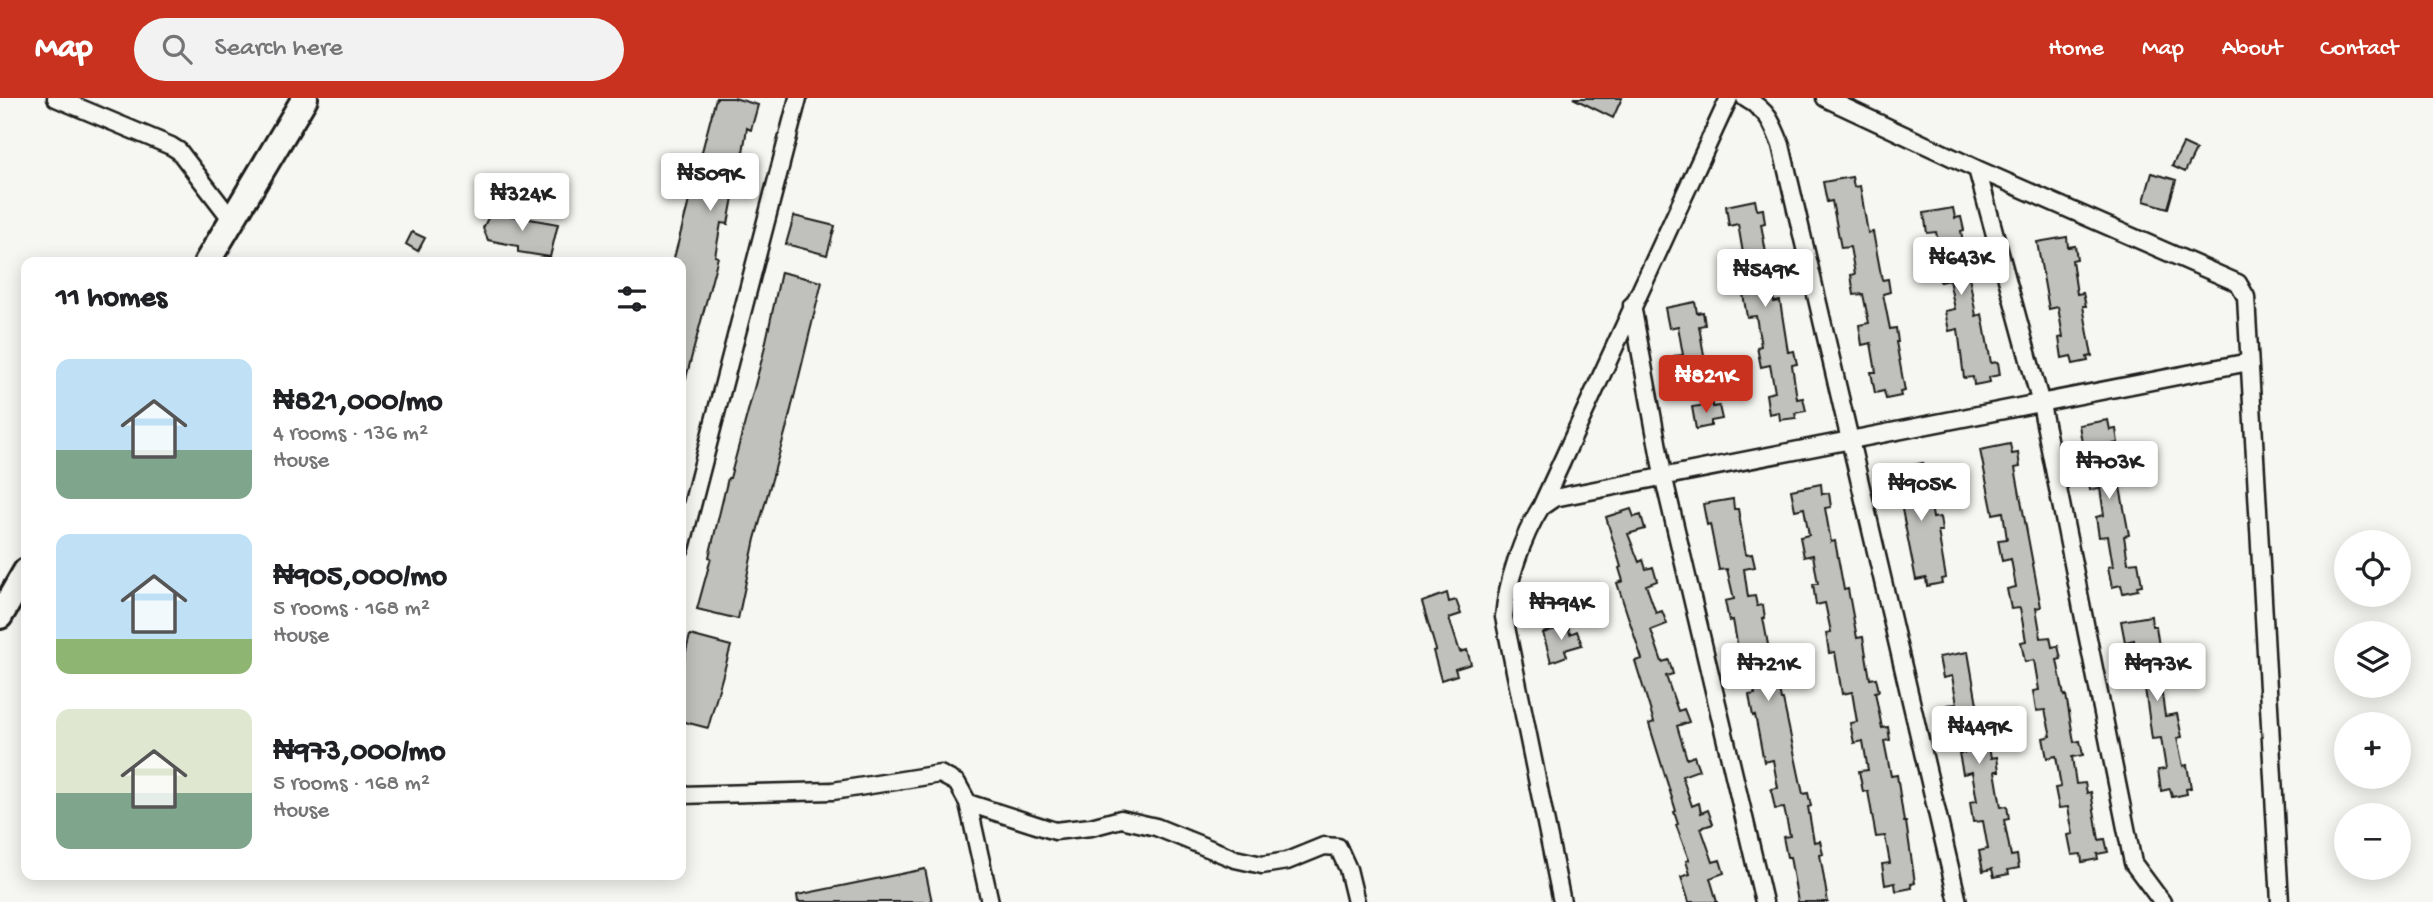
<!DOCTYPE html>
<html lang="en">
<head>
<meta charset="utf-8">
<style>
	:root { --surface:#fff; --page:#f2f2f2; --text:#202124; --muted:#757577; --accent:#c8321e }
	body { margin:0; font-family:"Gochi Hand",sans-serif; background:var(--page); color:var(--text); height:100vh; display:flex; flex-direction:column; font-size:26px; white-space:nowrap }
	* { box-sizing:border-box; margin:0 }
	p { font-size:23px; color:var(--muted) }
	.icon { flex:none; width:38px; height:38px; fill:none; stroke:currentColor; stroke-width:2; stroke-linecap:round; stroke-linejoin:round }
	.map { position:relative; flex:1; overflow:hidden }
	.sheet { position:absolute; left:21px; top:159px; width:665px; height:623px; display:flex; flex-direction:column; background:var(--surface); border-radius:14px; box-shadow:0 4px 18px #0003 }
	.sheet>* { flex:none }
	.fabs { position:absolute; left:2334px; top:432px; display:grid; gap:14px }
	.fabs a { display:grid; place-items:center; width:77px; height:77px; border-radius:50%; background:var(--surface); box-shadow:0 4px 18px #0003; font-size:35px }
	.price { position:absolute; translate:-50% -60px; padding:0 16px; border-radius:7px; background:#fff; color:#222; font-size:23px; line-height:46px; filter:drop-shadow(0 2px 4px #0008) }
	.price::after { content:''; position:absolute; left:50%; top:42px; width:21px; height:16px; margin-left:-10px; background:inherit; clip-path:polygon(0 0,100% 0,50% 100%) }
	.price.on { background:var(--accent); color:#fff }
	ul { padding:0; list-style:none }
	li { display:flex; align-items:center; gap:21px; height:175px; padding:0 35px }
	li span { display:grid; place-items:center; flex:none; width:196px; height:140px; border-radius:14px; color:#555 }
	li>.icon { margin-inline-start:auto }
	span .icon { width:84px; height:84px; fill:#fffc; stroke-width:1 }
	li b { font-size:30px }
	h2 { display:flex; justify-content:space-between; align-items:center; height:84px; padding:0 35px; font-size:30px }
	header { display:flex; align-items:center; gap:42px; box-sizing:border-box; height:98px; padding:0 35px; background:var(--accent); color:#fff }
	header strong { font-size:33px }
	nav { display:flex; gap:38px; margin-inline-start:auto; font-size:24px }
	.search { width:490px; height:63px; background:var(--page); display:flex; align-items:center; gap:18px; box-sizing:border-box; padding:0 24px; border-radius:38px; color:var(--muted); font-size:26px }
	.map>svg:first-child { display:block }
	.building { fill:#c0c0bd; stroke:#1c1c1c; stroke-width:2 }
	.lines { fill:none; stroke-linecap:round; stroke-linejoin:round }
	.minor-casing { stroke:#1c1c1c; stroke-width:21 }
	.primary-casing { stroke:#1c1c1c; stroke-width:30 }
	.minor { stroke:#f6f6f2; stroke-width:16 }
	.primary { stroke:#f6f6f2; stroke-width:24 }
</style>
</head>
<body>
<header>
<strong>Map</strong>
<div class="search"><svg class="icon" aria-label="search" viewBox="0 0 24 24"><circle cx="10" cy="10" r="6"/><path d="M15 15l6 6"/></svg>Search here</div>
<nav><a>Home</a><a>Map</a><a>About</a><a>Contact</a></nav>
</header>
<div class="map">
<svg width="2433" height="804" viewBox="0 0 2433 804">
	<rect width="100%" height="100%" fill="#f6f6f2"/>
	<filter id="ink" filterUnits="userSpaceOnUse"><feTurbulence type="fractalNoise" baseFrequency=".0143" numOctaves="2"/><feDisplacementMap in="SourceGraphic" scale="14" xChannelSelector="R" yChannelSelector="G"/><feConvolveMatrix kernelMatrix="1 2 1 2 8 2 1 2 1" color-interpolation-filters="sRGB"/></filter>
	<g filter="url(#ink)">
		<path class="building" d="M716 0H734L758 7 751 32 747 30 739 78H737L728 126 721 125 715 158 718 159 686 280 681 279V164H673Z
			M1573 0H1622L1613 20Z
			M2183 46 2196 52 2185 74 2172 68Z
			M2152 75 2176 82 2168 110 2144 103Z
			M1852 79 1854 89 1860 88 1868 135 1873 134 1882 182 1888 181 1890 194 1883 196 1890 231 1896 230 1898 244H1896L1905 293 1900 294 1901 298 1886 301 1884 293 1875 295 1871 274H1876L1871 245 1862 247 1859 227 1869 225 1863 196 1854 197 1851 177 1855 176 1850 149 1841 150 1832 103 1827 104 1823 84Z
			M1755 102 1757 112 1763 111 1765 125 1761 126 1767 161 1773 160 1776 173 1769 174 1774 204 1780 203 1788 254 1794 253 1797 266 1792 267 1797 301 1803 300 1806 313 1795 315 1796 320 1780 322 1779 314 1769 316 1766 296 1775 294 1770 267 1761 269 1757 249 1761 248 1756 218 1747 219 1736 156 1743 155 1738 126 1729 128 1726 108Z
			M1953 110 1955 120 1961 119 1964 132 1961 133 1976 218 1982 216 1991 265 1998 264 2000 277 1989 279 1990 284 1974 287 1973 279 1964 280 1958 231 1949 233 1945 213 1955 211 1949 182 1940 184 1936 163 1942 162 1936 134 1927 135 1924 115Z
			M491 114 558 126 550 159 518 154V148L488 142 483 130Z
			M794 118 835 128 827 157 786 146Z
			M412 134 425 140 418 153 406 146Z
			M2067 139 2068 149 2075 148 2077 161 2072 162 2077 196 2083 195 2086 208H2083L2092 258 2087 259 2088 263 2073 266 2071 258 2062 260 2059 240 2063 239 2058 209 2049 211 2037 144Z
			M781 174 822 184 787 328 755 441 738 521 697 511 711 460 709 459 728 380H730L763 257Z
			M1695 204 1697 215 1703 214 1705 227 1699 228 1705 263 1711 262 1714 276 1707 277 1708 279 1678 285 1674 258 1683 257 1678 228 1669 230 1665 210Z
			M1713 306V309L1719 308 1722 321 1711 323V328L1696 331 1692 309Z
			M2108 322 2110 332 2116 331 2118 345 2112 346 2129 437 2124 438 2128 465 2138 464 2142 487 2137 488 2138 492 2123 495 2121 487 2112 489 2108 469 2113 468 2108 438 2099 439 2096 419 2104 417 2100 390 2090 392 2079 327Z
			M2010 346 2012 356 2018 355 2020 369 2015 370 2041 509 2036 510 2041 540 2050 539 2052 549 2058 548 2061 561 2057 562 2064 598 2066 597 2074 644 2080 643 2083 657 2072 659 2076 686 2085 685 2087 695 2091 694 2099 742 2105 741 2108 754 2097 756 2098 761 2082 764 2081 756 2072 757 2068 737 2073 736 2068 709 2059 710 2055 690 2061 689 2056 658 2047 660 2043 640 2051 638 2045 612 2036 613 2033 593 2039 592 2034 562 2025 564 2021 544 2026 543 2020 510 2011 511 2007 491 2016 489 2011 461 2002 463 1998 442 2007 441 2003 414 1993 416 1980 352Z
			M1923 365 1925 375 1931 374 1934 388 1928 389 1933 420 1940 419 1942 433H1938L1946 480 1941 481 1942 485 1927 488 1926 480 1916 482 1894 371Z
			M1821 386 1822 396 1829 395 1831 409 1825 410 1831 444 1835 443 1844 492 1848 491 1857 540 1863 539 1870 581 1876 580 1879 593 1875 594 1882 630 1888 629 1890 642 1884 643 1891 678 1897 677 1904 724H1906L1915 785 1911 786 1912 790 1896 793 1895 785 1885 787 1882 766 1890 765 1885 738 1876 739 1868 693 1863 694 1859 673 1868 672 1863 643 1854 645 1850 625 1857 624 1852 594 1842 596 1835 554 1829 555 1826 535 1831 534 1825 505 1816 507 1813 486H1818L1813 457 1804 459 1800 439 1809 437 1804 410 1795 412 1791 392Z
			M1733 401 1734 411H1738L1746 457 1752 456 1755 469 1744 471 1748 499 1755 498 1757 508 1763 507 1765 520H1763L1769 552 1775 551 1777 564 1766 566 1770 593 1779 592 1781 602H1783L1803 696 1808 695 1811 708 1808 709 1814 744 1820 743 1823 756 1820 757 1828 804H1798L1790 759H1787L1783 739 1790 738 1784 710 1775 711 1771 691 1778 690 1773 662 1764 664 1755 617 1753 618 1749 597 1755 596 1750 566 1741 567 1733 522 1729 523 1725 503 1734 501 1727 471 1719 472 1710 426 1707 427 1703 406Z
			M1631 411 1634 419 1641 417 1645 431 1628 436 1639 464 1643 462 1646 471 1653 469 1657 483 1646 487 1656 515 1662 513 1667 526 1651 532 1662 564 1669 562 1673 576 1666 578 1678 613 1684 611 1689 624 1677 628 1687 661 1694 658 1699 672 1682 678 1692 708 1699 705 1701 715 1708 712 1713 726 1701 730 1713 764 1720 762 1724 775 1710 780 1717 804H1689L1681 779 1690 776 1686 763 1689 762 1676 727 1678 726 1674 714 1676 713 1649 626 1654 624 1635 563 1642 561 1617 485 1623 483 1619 470 1621 469 1606 419Z
			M1447 495 1449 504 1456 502 1461 516 1449 520 1460 554 1467 552 1471 566 1455 571 1457 577 1441 582 1433 553 1436 552 1422 504Z
			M2151 518 2152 528H2156L2165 590H2161L2165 618 2177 616 2182 639 2177 640 2183 668 2187 667 2191 690 2186 691 2187 696 2172 699 2170 691 2161 693 2158 672 2166 671 2161 640 2152 641 2145 590 2135 592 2132 571 2139 570 2134 542 2125 544 2121 523Z
			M1568 527 1570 536 1577 533 1582 547 1565 552 1567 558 1551 564 1543 535Z
			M690 537 731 548 708 630 681 623V574Z
			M1968 554 1978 612H1982L1991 660 1997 659 1999 673H1995L2001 709 2007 708 2009 721 2004 722 2011 758 2017 757 2019 770 2008 772 2009 776 1994 779 1992 771 1983 773 1979 753 1988 751 1983 723 1973 724 1970 704 1977 703 1972 674 1963 676 1959 655H1964L1959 626 1950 628 1947 607 1957 606 1952 578 1943 580 1939 559Z
			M925 771 932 804H798L797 797Z"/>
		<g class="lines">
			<defs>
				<path id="minor" d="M56 0 171 48 179 53 232 122
					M1745 0C1768 13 1772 24 1781 47L1958 804
					M1825 0 1977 71 2238 185 2246 199 2280 804
					M1977 71 2041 306 2133 765 2162 804
					M1632 207 1663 377 1764 804
					M1541 409 1554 400 2249 264
					M681 450 798 0
					M681 697 833 693 940 676 957 685 968 705 990 804
					M968 705 1055 733 1091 729 1121 721 1156 729 1235 761 1262 767 1287 763 1324 748 1338 749 1348 771 1356 804
					M1562 804 1504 519C1507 484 1522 439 1541 409L1729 0"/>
				<path id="primary" d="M207 164 305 0
					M0 518 26 473"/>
			</defs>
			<use href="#minor" class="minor-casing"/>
			<use href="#primary" class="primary-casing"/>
			<use href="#minor" class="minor"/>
			<use href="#primary" class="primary"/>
		</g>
	</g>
</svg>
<div class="fabs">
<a><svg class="icon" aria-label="locate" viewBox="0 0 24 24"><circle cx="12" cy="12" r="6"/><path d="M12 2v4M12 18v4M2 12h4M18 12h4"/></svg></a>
<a><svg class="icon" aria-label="layers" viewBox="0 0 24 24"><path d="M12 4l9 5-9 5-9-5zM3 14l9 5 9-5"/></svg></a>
<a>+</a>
<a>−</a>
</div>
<b class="price" style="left:710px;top:115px">₦509K</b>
<b class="price" style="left:522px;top:135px">₦324K</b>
<b class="price" style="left:1961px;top:199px">₦643K</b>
<b class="price" style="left:1765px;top:211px">₦549K</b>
<b class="price on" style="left:1706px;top:317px">₦821K</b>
<b class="price" style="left:2109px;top:403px">₦703K</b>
<b class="price" style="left:1921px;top:425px">₦905K</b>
<b class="price" style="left:1561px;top:544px">₦794K</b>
<b class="price" style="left:1768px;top:605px">₦721K</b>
<b class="price" style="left:2157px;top:605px">₦973K</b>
<b class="price" style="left:1979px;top:668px">₦449K</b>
<section class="sheet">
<h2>11 homes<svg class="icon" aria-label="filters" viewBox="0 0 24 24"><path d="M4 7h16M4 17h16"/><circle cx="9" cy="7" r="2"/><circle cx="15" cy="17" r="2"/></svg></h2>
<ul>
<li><span style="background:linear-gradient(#bfe0f5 65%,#7fa58c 0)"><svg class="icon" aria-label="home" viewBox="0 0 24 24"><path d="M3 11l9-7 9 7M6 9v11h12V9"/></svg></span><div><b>₦821,000/mo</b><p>4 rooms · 136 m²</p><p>House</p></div></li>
<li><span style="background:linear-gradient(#bfe0f5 75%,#8fb573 0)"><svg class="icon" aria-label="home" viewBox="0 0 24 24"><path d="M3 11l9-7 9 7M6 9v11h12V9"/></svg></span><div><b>₦905,000/mo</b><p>5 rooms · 168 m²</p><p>House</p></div></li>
<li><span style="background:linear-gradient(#dfe7d0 60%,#7fa58c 0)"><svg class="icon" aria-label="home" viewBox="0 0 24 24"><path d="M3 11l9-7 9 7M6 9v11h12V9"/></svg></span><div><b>₦973,000/mo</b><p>5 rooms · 168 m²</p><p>House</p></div></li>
</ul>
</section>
</div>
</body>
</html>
